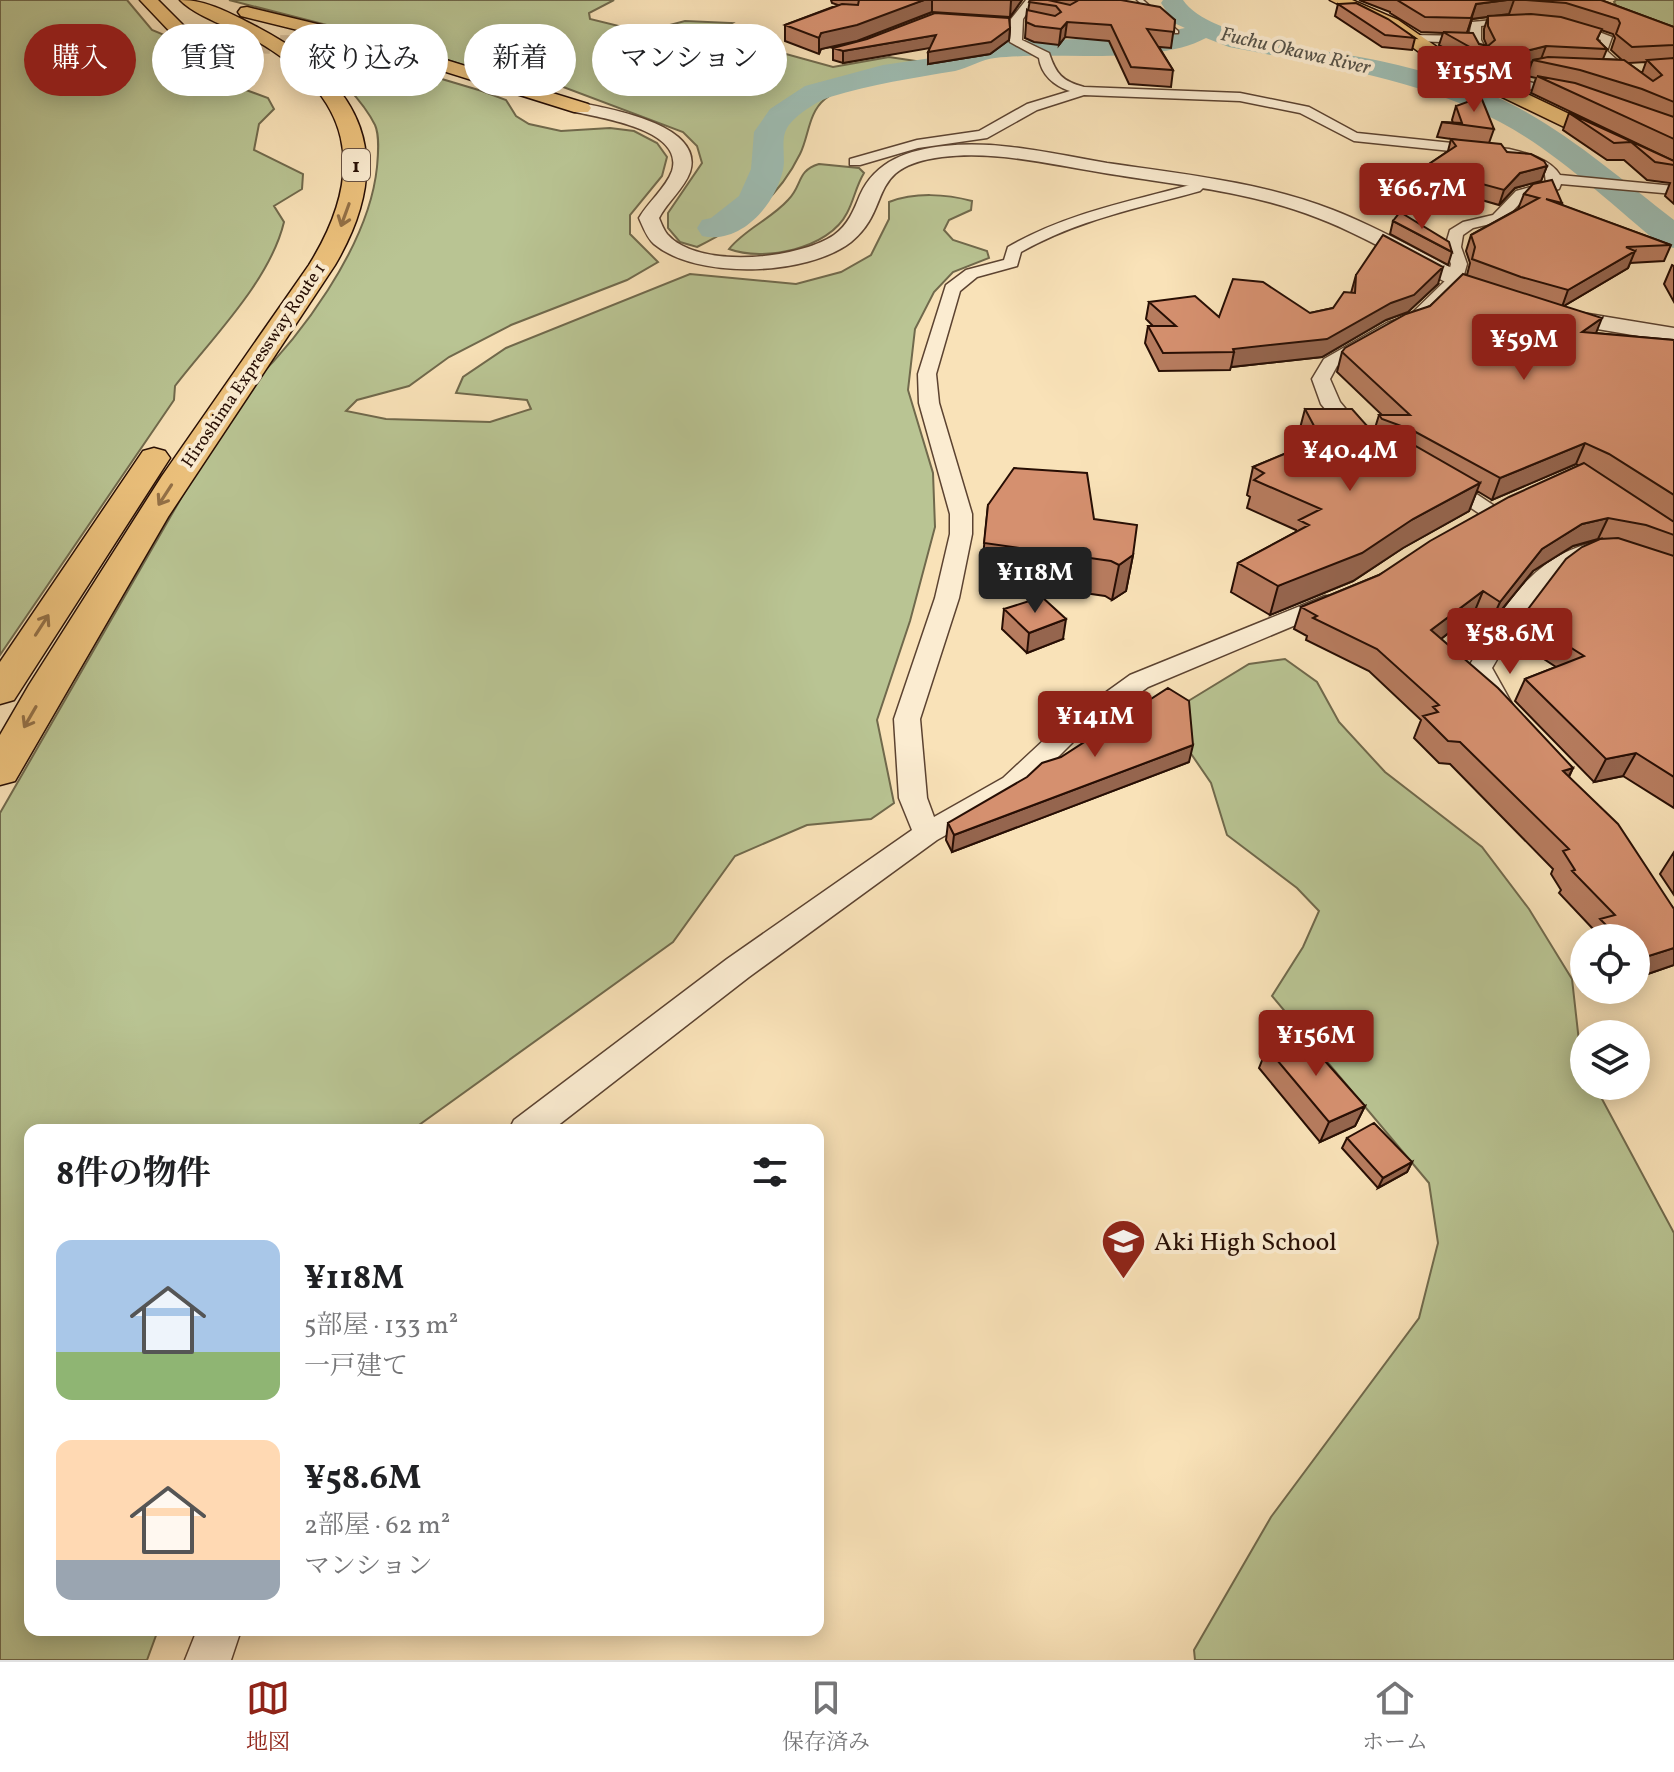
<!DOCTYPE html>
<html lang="ja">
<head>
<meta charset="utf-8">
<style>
	:root { --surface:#fff; --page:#f6f6f6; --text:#202124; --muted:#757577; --line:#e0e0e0; --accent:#8f2418 }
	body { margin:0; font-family:Vollkorn,"Noto Serif JP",serif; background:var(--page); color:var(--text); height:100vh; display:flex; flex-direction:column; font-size:30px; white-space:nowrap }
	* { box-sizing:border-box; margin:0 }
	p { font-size:26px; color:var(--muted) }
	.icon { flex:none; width:44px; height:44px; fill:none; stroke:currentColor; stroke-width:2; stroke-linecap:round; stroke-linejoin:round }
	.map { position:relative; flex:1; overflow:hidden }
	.details { position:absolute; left:24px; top:1124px; width:800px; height:512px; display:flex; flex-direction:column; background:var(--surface); border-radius:16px; box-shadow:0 4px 20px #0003 }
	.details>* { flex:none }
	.hud { position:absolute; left:24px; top:24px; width:800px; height:72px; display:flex; gap:16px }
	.buttons { position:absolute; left:1570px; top:924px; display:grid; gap:16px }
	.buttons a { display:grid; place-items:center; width:80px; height:80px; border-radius:50%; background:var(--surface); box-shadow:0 4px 20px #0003; font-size:40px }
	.price { position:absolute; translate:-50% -68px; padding:0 18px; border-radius:8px; background:var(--accent); color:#fff; font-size:26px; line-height:52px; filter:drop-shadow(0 2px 4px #0008) }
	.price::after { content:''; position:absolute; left:50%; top:48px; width:24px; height:18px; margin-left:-12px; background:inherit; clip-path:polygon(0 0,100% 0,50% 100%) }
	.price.on { background:#222; color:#fff }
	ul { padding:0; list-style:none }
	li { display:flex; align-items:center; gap:24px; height:200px; padding:0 32px }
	li span { display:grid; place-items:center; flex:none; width:224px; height:160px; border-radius:16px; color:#555 }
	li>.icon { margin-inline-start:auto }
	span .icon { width:96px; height:96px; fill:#fffc; stroke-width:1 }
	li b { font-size:34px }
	h2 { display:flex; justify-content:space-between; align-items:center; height:96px; padding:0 32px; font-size:34px }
	.chip { padding:0 28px; border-radius:36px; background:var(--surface); box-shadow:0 4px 20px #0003; font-size:28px; line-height:72px }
	.chip.on { background:var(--accent); color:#fff }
	.menu { display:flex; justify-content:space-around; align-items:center; height:112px; border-top:2px solid var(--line); background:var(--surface); font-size:22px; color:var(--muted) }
	.menu a { display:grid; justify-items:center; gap:4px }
	.menu .on { color:var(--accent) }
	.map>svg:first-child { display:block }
	.green { fill:#b9c493; stroke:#70694c; stroke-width:2 }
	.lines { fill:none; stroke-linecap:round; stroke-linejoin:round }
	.river { fill:#9ebdb3; fill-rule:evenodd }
	.motorway-tunnel { stroke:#dac29d; stroke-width:19; stroke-dasharray:19 10; stroke-linecap:butt }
	.service-casing { stroke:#5c4331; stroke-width:3 }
	.minor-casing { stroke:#5c4331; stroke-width:3 }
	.tertiary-casing { stroke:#5c4331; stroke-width:3 }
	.primary-casing { stroke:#270e04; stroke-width:3 }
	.motorway-casing { stroke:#270e04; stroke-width:3 }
	.service { fill:#fbecd1; fill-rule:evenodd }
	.minor { fill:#fbecd1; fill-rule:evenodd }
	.tertiary { fill:#fbecd1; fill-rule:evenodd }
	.primary { fill:#ecc17c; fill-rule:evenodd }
	.motorway { fill:#ecc17c; fill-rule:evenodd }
	.wall { fill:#b77c5f; stroke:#270e04; stroke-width:2; fill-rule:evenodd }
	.shaded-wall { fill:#95654e; stroke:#270e04; stroke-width:2 }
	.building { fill:#d5906f; stroke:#270e04; stroke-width:2 }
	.oneway { stroke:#937046 }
	.labels { text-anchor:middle; stroke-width:8; stroke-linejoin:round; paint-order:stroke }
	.far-street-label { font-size:18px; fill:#270e04; stroke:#fbecd1 }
	.far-water-label { font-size:20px; font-style:italic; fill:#57544a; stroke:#fbecd1 }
	.shield { fill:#fbecd1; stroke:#675142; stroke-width:2 }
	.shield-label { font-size:20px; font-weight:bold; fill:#270e04 }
	.near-poi-label { font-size:26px; fill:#270e04; stroke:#fbecd1; text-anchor:start }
</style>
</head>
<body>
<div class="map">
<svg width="1674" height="1660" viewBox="0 0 1674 1660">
	<rect width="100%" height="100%" fill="#f9e2b8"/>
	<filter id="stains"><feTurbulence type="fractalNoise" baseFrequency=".0025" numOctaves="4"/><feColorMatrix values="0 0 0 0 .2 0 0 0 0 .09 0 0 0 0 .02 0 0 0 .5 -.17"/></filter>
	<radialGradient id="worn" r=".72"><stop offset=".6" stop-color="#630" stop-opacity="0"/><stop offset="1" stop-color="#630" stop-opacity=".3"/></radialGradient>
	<path class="green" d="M0 0H127L152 30 198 49 210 60 199 73 268 98 274 109 259 124 254 150 303 174 302 189 274 206 284 222C270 281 211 339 175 386L174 400 0 655Z
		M229 0H614L589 13 590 19 643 32 685 21 732 23 690 45 697 54 713 56 786 54 833 67 889 57 936 64C900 75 855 75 825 99 808 113 809 136 800 154 777 201 743 224 697 247L680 242 668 228V213L702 163 697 146 683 132 558 85 512 81 389 41Z
		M1616 0H1674V34L1620 11 1614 2Z
		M326 49 385 58 415 71 482 91 506 100 516 116 529 124 561 131 610 128 634 131 657 143 667 157 662 176 630 215V234L658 262 627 280 511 325 449 357 409 386 357 400 346 411 386 419 490 422 531 409 527 400 456 393 463 377 506 348 690 274 796 284 841 272 871 255 889 219V202C915 192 946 194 972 201L971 210 949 220 944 230 953 240 987 251 989 258 953 272 934 292 915 329 908 390 933 473 935 527 910 621 877 720 894 803 871 819 807 825 735 856 673 942 412 1130H30V1630H158L147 1660H0V813L241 394C299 341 369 246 377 167 378 155 380 136 375 125 362 99 336 75 314 56V51Z
		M819 164 859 168 864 173C856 186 854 200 847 213 829 249 763 262 729 249 745 229 771 219 788 200 803 185 796 171 819 164Z
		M1285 659 1317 682 1339 722 1385 772 1482 847 1529 909 1572 979 1584 1086H1595L1674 1233V1660H1195L1194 1650 1271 1517 1419 1318 1438 1243 1429 1183 1272 996 1303 947 1319 911 1297 888 1227 835 1211 783 1181 739 1185 703 1249 664Z"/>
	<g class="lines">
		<path class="river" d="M1163 0H1183C1212 42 1338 50 1389 63 1436 74 1484 88 1526 112 1579 142 1626 183 1674 220V248L1661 245C1611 204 1557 152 1500 122 1417 78 1321 65 1229 47L1206 38C1154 66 1055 51 995 58 982 59 969 68 955 71 913 78 872 84 830 97 817 101 794 116 787 128 780 140 786 157 783 170 775 205 741 245 702 236L697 228 702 220 711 218 739 196 751 169 754 132 770 109 805 86 883 65 952 55 988 42 1140 37 1185 28 1174 23 1161 3Z"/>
		<path class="motorway-tunnel" d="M222 43 304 45"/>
		<defs>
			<path id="service" d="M1137 0H1143L1178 31V33H1174Z"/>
			<path id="minor" d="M1026 0H1036L1023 19 1022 40 1049 53C1056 74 1062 81 1084 87L1240 93 1309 107 1357 133 1509 149C1526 153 1550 159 1560 175L1674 186V194L1561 184 1559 189 1526 197 1503 221 1473 228 1463 235 1461 247 1467 264 1461 285 1422 323 1399 331 1337 366 1330 379 1340 402 1369 437 1359 443 1352 441 1321 404 1312 379 1324 359 1387 323 1410 315 1447 279 1451 264 1445 247 1450 230 1463 222 1493 215 1516 191 1546 183 1545 175 1509 157 1354 141 1300 113 1240 101 1084 95 1037 110 987 138 918 148 860 165H850V159L917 140 979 131 1027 104 1070 91C1054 86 1041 74 1039 58L1010 42 1011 19Z
				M1526 17 1578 24 1612 37 1607 51 1642 82 1632 85 1597 55 1595 52 1601 40C1564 24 1522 20 1481 26V40L1488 53 1482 57 1478 56 1471 43 1412 41 1406 38 1412 35 1469 36 1472 22Z
				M1471 71 1496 73 1577 95 1571 99 1496 81 1467 78V72Z
				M1201 179 1208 183 1200 191C1139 208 1077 220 1021 252L1017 266 977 277 960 291 936 374 939 403 972 514V534L959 598 920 719 927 798 934 817 1003 778 1059 726 1130 675 1325 596H1341L1345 601 1341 606 1148 687 1077 738 1023 792 937 840 749 977 552 1130H509L514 1120 727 959 912 830 899 798 894 719 935 598 950 534V514L919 403 918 374 946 285 966 270 1004 260 1008 247C1065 214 1127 202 1190 185Z
				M1441 473 1448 475 1502 511 1491 517 1483 516 1434 483 1431 479Z
				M1597 542 1635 549 1674 563V578C1652 572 1632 559 1608 557 1555 550 1515 629 1492 668L1516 711 1512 717 1503 719 1494 717 1468 668C1500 613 1530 555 1597 542Z
				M197 1630H241L231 1660H185Z"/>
			<path id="tertiary" d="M581 103C611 109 705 125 690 172 684 189 667 202 659 218 661 223 664 230 667 234 698 270 799 259 834 235 848 225 854 210 860 195 876 160 909 150 944 146 999 140 1054 154 1107 163 1183 174 1261 182 1333 210 1393 233 1448 270 1508 294L1511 299 1508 304H1492C1432 279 1378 241 1318 218 1250 191 1176 185 1104 173 1051 165 996 150 942 157 864 167 894 207 851 242 807 276 697 280 654 244 647 238 643 227 639 218 648 202 666 188 672 171 685 130 602 118 575 112L573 108Z
				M1552 308 1674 328V342L1544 320 1541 315Z"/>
			<path id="primary" d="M1330 0H1352L1398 20 1454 59 1674 164V180L1440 67 1386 28Z"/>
			<path id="motorway" d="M140 0H158L188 30 228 39 231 43 222 48 176 38Z
				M180 0C209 0 233 15 259 28 365 84 397 159 335 265L168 517 15 781 0 785V735L29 685 162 476 309 265C368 170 353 96 255 40 234 29 195 16 180 0Z
				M247 7 375 38 588 104 591 108 588 112H574L363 46 241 16 238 12 241 8Z
				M154 448 165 451 170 458 14 700 0 704V662L143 451Z"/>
		</defs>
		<use href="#service" class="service-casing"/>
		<use href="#minor" class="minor-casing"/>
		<use href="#tertiary" class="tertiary-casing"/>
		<use href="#primary" class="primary-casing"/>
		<use href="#motorway" class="motorway-casing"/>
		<use href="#service" class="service"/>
		<use href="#minor" class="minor"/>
		<use href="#tertiary" class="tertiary"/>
		<use href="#primary" class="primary"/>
		<use href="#motorway" class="motorway"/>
	</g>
	<path class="wall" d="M831 0H1022L1010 17 932 12 857 41 821 49 819 54 785 41V25L838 5 832 3Z
		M1030 0H1126L1125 1 1175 20 1171 48 1159 47 1173 70 1171 87 1129 84 1109 41 1065 37 1059 45 1034 42 1025 38 1027 10 1028 11Z
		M1359 0H1601L1674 27V161L1531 93 1536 78 1527 76 1532 62 1498 71 1482 69 1439 45 1443 33 1421 32 1390 13V12ZM1488 17 1484 29V39L1487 46 1479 44 1467 33 1472 19ZM1601 30 1613 34 1615 38 1611 50 1622 60 1603 59 1607 49 1597 40ZM1646 62 1642 73 1628 63Z
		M1338 4 1415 38 1412 50 1382 47 1335 16Z
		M1010 28 1009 40 990 54 928 64 930 47 843 63 833 60V48Z
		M1456 106 1494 129 1489 143 1507 152 1547 166 1541 181 1515 188 1499 205 1419 182 1423 168 1448 151 1451 139 1458 140 1437 137 1442 122 1453 123 1452 120Z
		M1569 113 1674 161V204L1665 196 1670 183 1647 180 1624 160H1607L1563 130Z
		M1524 194 1562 203 1561 205 1671 245 1664 261 1630 263 1628 268 1564 306 1596 333 1674 340V808L1623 776 1594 782 1515 701 1525 679 1556 667 1513 639 1522 617 1600 539 1573 546 1533 571 1490 624 1474 613 1441 639 1573 768 1569 777 1674 909V965L1636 978V938H1589L1594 930 1559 893 1561 890 1551 874 1553 869 1450 764 1439 763 1414 738 1421 720 1369 671 1306 640 1307 636 1294 629 1301 607 1379 575 1579 466 1576 464 1492 500 1477 491 1469 511 1403 548 1353 581 1270 615 1231 592 1238 563 1296 532V530L1247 508 1250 497 1247 495 1253 467 1303 446 1298 436 1305 409 1375 428 1379 415H1382L1337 372 1342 352 1430 306 1467 275 1470 263 1466 251 1471 235 1518 209Z
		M1393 221 1452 252 1448 265 1390 234Z
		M1672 265 1674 266V302L1664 284Z
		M1356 275 1438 284 1408 312 1386 320 1322 357 1231 367 1230 370 1159 371 1145 343 1148 326H1153L1146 319 1149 302 1219 317 1310 313 1333 308 1351 293Z
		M988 505 1133 555 1126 591 1112 600 1105 596 981 578Z
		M1004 609 1063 639 1027 653 1002 629Z
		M1189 762 952 852 946 840 948 823Z
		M1674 852V895L1660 874Z
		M1584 946V968L1576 959Z
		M1267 1048 1365 1106 1355 1126 1320 1142 1259 1068Z
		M1347 1138 1412 1162 1407 1172 1378 1188 1342 1148Z"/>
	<path class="shaded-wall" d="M924 0H932V12L857 41 821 49 819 54V38L821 33Z
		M1012 0H1022L1010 17 1011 1Z
		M1507 0H1514L1509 14 1472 19 1467 33 1476 4Z
		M1067 22 1065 37 1059 45 1061 29Z
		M1010 28 1009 40 990 54 928 64V52Z
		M936 35V47L843 63V51Z
		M1546 46 1541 59 1533 60 1532 62 1498 71 1502 57Z
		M1547 166 1541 181 1515 188 1499 205 1504 190 1520 173Z
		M1635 251 1628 268 1562 307 1568 290Z
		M1443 267 1438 284 1408 312 1386 320 1322 357 1231 367 1234 352 1233 349Z
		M1602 318 1594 338 1582 332Z
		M1585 443 1576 464 1492 500 1500 478Z
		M1480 483 1469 511 1403 548 1353 581 1270 615 1278 586 1413 519Z
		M1608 518 1598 539 1573 546 1533 571 1490 624 1500 602 1542 549 1582 524Z
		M1133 555 1126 591 1112 600 1119 565Z
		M1483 591 1474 613 1423 653 1431 630Z
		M1066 619 1063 639 1027 653 1029 633Z
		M1193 745 1189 762 952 852 954 835Z
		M1636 753 1623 776 1594 782 1606 759Z
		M1573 768 1561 791 1563 771Z
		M1674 948V965L1636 978V960Z
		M1365 1106 1355 1126 1320 1142 1329 1122Z
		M1412 1162 1407 1172 1378 1188 1383 1178Z"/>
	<path class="building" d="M859 0H924L857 25 821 33 819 38 785 25 842 4 858 5Z
		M1030 0H1048L1070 5 1077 1 1076 0H1121L1160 7 1175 20 1174 32 1147 29 1173 70 1131 67 1111 25 1067 22 1061 29 1035 26 1026 22 1027 10 1055 16 1061 12 1056 6 1029 2Z
		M1397 0H1507L1476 4 1471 18 1425 17Z
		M1526 0H1601L1674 27V45L1632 47 1616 34 1620 23 1618 19 1566 3Z
		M1356 3 1388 19 1415 38 1385 35 1338 4Z
		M935 13 1009 18 1010 28 991 42 928 52 936 35 843 51 833 48 867 39Z
		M1531 14 1561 17 1602 29 1597 39 1607 49 1546 46 1502 57 1486 56 1443 32 1473 33 1479 44 1488 46 1495 40 1488 26V16Z
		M1548 57 1624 60 1653 81 1662 75 1647 60 1674 58V102L1642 89 1580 70 1533 60Z
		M1537 76 1575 83 1674 117V139Z
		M1481 97 1494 129 1442 122 1462 123 1456 106Z
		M1569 113 1674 161V165L1655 162 1631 142 1614 143Z
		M1451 139 1501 144 1507 152 1531 154 1544 161 1547 166 1520 173 1504 190 1423 168 1456 146Z
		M1552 180 1562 203 1546 199 1671 245 1626 247 1635 251 1568 290 1521 277 1472 259 1475 247 1471 235 1539 198 1524 194 1533 184Z
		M1400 212 1449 242 1452 252 1393 221Z
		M1383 235 1443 267 1414 295 1391 303 1327 339 1233 349 1234 352 1163 353 1148 326H1176L1149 302 1195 296 1219 317 1233 279 1263 282 1310 313 1333 308 1344 292 1355 293 1356 275Z
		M1463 274 1602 318 1582 332 1674 340V495L1609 454 1585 443 1500 478 1412 430 1382 419 1379 415H1410L1342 352 1345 348 1406 314 1430 306Z
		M1305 409H1352L1367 426 1398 436 1480 483 1413 519 1362 553 1278 586 1238 563 1309 525 1299 520 1321 509 1254 480 1264 473 1253 467 1321 439Z
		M1584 463 1674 522V535L1646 525 1608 518 1582 524 1542 549 1500 602 1483 591 1431 630 1498 688 1573 768 1563 771 1618 824 1674 909V948L1636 960V938H1590L1589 937 1611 930 1600 919 1615 915 1572 871 1575 870 1563 851 1569 849 1460 742 1448 741 1423 716 1438 712 1433 707 1439 705 1377 649 1313 618 1317 616 1301 607 1379 575 1430 541 1509 497Z
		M1014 468 1087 473 1094 519 1137 525 1133 555 1119 565 1111 561 984 543 988 505Z
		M1618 538 1674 556V777L1636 753 1606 759 1525 679 1584 656 1522 617 1566 559 1582 547 1600 539Z
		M1042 597 1066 619 1029 633 1004 609Z
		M1168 688 1189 701 1193 745 954 835 948 823 1027 777 1042 763 1061 757Z
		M1301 1034 1365 1106 1329 1122 1267 1048Z
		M1374 1123 1412 1162 1383 1178 1347 1138Z"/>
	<defs><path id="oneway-shaft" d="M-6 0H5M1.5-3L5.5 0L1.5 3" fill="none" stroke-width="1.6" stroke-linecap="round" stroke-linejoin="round" transform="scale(2)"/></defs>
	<g class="oneway">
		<use href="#oneway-shaft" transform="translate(345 215) rotate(110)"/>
		<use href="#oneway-shaft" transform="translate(165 495) rotate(123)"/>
		<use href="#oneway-shaft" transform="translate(42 625) rotate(-57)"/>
		<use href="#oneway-shaft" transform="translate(30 717) rotate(120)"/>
	</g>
	<defs>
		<symbol id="school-pin" viewBox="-11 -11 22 30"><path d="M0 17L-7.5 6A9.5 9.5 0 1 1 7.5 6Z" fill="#8f2418" stroke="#fbecd1"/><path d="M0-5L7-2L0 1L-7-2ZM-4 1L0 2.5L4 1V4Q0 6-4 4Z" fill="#fff"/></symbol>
	</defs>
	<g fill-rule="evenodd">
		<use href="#school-pin" x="1098" y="1216" width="51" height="69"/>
	</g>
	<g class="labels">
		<g class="far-street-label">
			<text transform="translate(253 365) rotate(-56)" y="6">Hiroshima Expressway Route 1</text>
		</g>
		<g class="far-water-label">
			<text transform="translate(1296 50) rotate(13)" y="7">Fuchu Okawa River</text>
		</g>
		<rect class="shield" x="342" y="149" width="28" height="32" rx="6"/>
		<g class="shield-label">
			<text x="356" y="172">1</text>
		</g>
		<g class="near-poi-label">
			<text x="1154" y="1250">Aki High School</text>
		</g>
	</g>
	<rect width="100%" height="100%" filter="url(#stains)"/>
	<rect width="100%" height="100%" fill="url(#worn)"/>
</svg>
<div class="buttons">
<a><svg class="icon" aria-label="locate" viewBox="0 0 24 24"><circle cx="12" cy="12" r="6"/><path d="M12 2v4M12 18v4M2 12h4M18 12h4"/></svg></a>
<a><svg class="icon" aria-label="layers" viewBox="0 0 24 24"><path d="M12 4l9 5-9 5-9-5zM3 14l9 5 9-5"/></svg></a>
</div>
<b class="price" style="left:1474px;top:114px">¥155M</b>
<b class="price" style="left:1422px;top:231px">¥66.7M</b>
<b class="price" style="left:1524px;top:382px">¥59M</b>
<b class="price" style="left:1350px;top:493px">¥40.4M</b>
<b class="price on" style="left:1035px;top:615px">¥118M</b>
<b class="price" style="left:1510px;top:676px">¥58.6M</b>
<b class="price" style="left:1095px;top:759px">¥141M</b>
<b class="price" style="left:1316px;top:1078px">¥156M</b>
<div class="hud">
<a class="chip on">購入</a>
<a class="chip">賃貸</a>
<a class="chip">絞り込み</a>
<a class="chip">新着</a>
<a class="chip">マンション</a>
</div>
<section class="details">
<h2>8件の物件<svg class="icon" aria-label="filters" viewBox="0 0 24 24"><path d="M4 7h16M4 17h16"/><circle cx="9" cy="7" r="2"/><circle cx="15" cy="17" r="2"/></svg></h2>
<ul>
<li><span style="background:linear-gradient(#a9c7e8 70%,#8fb573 0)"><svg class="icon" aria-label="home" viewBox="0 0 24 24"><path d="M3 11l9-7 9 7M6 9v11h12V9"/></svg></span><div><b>¥118M</b><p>5部屋 · 133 m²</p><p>一戸建て</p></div></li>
<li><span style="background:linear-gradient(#ffd9b3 75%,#9aa5b1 0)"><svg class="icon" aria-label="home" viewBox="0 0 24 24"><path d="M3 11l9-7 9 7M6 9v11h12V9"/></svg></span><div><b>¥58.6M</b><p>2部屋 · 62 m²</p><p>マンション</p></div></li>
</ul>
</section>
</div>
<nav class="menu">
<a class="on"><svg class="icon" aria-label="map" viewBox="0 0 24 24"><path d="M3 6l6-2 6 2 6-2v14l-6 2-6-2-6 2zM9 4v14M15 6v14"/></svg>地図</a>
<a><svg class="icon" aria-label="saved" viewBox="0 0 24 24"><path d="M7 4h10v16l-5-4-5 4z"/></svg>保存済み</a>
<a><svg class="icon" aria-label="home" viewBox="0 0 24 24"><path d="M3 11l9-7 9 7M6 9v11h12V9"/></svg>ホーム</a>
</nav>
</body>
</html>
